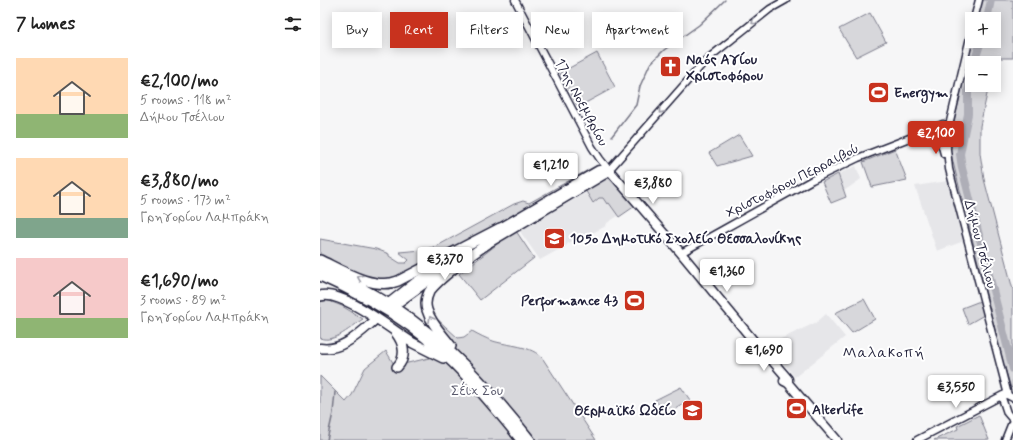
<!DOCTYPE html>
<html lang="en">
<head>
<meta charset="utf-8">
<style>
	:root { --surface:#fff; --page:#f2f2f2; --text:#222; --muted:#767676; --accent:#c8321e }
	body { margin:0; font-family:Mynerve,sans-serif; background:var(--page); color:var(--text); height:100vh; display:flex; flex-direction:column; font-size:15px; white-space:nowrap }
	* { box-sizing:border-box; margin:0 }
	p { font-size:13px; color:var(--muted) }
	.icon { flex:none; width:22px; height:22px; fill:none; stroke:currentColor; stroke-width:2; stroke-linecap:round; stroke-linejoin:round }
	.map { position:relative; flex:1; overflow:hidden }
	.details { display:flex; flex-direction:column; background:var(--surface); width:320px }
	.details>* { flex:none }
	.hud { position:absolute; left:12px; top:12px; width:380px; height:36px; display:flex; gap:8px }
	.fabs { position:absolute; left:645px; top:12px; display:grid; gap:8px }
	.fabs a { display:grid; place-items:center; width:36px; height:36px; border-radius:0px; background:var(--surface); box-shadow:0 2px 10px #0003; font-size:20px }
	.price { position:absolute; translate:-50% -34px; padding:0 9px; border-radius:4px; background:#fff; color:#222; font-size:13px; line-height:26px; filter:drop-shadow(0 1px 2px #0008) }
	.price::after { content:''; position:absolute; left:50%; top:24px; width:12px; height:9px; margin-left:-6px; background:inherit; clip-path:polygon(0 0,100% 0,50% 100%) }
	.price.selected { background:var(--accent); color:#fff }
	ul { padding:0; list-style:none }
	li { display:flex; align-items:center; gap:12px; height:100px; padding:0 16px }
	li span { display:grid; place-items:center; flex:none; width:112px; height:80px; border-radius:0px; color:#555 }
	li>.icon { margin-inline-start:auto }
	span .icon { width:48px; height:48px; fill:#fffc; stroke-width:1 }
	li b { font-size:17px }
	h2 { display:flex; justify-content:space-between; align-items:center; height:48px; padding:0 16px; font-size:17px }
	.tag { padding:0 14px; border-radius:0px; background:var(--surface); box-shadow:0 2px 10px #0003; font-size:14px; line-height:36px }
	.tag.selected { background:var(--accent); color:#fff }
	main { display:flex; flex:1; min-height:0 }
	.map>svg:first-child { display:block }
	.built { fill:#e6e6e9 }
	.green { fill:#d7d7db; stroke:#7c7c8b }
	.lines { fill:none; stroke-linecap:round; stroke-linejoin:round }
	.stream { stroke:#767685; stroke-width:1.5 }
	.river { stroke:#aeaeb7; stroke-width:8 }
	.minor-casing { stroke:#22223b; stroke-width:9 }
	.major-casing { stroke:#22223b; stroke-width:11 }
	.highway-casing { stroke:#22223b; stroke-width:12 }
	.minor { stroke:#fff; stroke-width:6 }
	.major { stroke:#fff; stroke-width:8 }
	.highway { stroke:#fff; stroke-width:9 }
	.oneway { stroke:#9c9ca7 }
	.labels { text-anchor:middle; stroke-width:4; stroke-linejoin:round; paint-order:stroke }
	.poi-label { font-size:14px; font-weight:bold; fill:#22223b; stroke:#fff; text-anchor:start }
	.street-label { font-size:14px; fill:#22223b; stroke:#fff }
	.park-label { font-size:14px; fill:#58586b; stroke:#fff }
	.neighbourhood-label { font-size:15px; letter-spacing:1px; fill:#22223b; stroke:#fff }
</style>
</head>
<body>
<main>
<section class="details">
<h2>7 homes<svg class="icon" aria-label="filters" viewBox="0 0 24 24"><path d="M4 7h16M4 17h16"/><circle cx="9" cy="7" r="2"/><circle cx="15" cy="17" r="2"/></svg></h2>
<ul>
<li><span style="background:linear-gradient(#ffd9b3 70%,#8fb573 0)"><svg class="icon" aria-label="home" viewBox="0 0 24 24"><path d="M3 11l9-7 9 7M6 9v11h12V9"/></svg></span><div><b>€2,100/mo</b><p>5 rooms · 118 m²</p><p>Δήμου Τσέλιου</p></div></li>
<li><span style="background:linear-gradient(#ffd9b3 75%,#7fa58c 0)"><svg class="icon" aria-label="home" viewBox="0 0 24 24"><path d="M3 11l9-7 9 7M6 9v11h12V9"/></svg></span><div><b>€3,880/mo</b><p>5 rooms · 173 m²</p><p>Γρηγορίου Λαμπράκη</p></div></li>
<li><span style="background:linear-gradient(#f6c9c9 75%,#8fb573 0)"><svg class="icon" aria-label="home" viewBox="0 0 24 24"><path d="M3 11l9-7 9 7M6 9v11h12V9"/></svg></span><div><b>€1,690/mo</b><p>3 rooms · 89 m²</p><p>Γρηγορίου Λαμπράκη</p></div></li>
</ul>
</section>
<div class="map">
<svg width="693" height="440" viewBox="0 0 693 440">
	<rect width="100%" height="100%" fill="#f6f6f7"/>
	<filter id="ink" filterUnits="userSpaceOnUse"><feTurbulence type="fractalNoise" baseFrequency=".025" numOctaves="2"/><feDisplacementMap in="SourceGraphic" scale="8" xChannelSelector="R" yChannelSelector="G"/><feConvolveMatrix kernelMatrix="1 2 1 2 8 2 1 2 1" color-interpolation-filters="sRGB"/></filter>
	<g filter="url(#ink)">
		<path class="built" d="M536 166 541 179 524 191 518 174Z
			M628 181 644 241 617 251 595 186Z
			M266 193 273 203 279 198H283L287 203 289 202 298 216 287 223 286 226 261 239 260 237 247 244V245L220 260 199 230Z
			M506 314 525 337 475 377 448 345 497 322Z"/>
		<path class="green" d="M661 0H693V58H676L674 65V63H652V85H669L660 126V153L664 179 693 290V387L691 388 683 362 629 146 652 41H674V19H657Z
			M550 13 566 42 536 57 519 29Z
			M277 53 295 87 258 107 240 73Z
			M419 135 432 156 397 166 389 153Z
			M575 149 587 180 552 187 543 162Z
			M277 165V167L167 232 76 281 56 282 0 258V239L56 249 69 254V256L80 263H86L89 260 79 252 102 250 117 246 194 204 203 201 209 203Z
			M518 174 526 197 511 203 502 182Z
			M286 177 292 179 315 206 299 217 289 203 287 204 283 198H279L273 203 264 188Z
			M196 231 214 258 160 300 139 274 190 234Z
			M544 299 555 319 532 333 515 313Z
			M7 300 22 306 43 319C32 326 14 344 0 338V302Z
			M660 301 664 315 648 324 642 308Z
			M115 317 138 338 144 337 152 331C159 335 165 338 173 341 188 346 212 345 223 359L276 440H0V376L26 402 32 395 45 368 66 351 75 366 109 358 133 345V342Z
			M361 387 370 400 347 414 335 400Z
			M659 415 669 440H614L638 429 637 426Z"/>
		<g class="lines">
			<path class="stream" d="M292 136 316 105 320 86 330 64 344 50 379 25 405 0
				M7 440 13 413 15 392"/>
			<path class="river" d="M667 19 671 0
				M654 63 661 41
				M652 73 648 90V114L640 154 642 168 693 369"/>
			<defs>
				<path id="minor" d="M195 0 272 147 280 159 289 170 386 60 450 9 466 0
					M654 19 659 0
					M616 127 623 124 628 129 627 149 629 169 688 395
					M628 130 652 29
					M600 132 610 128 616 127
					M619 136 624 154
					M361 253 492 180 538 158 597 135H618
					M693 398 685 394 682 398 687 413 693 420
					M597 440 683 395
					M685 440 693 420"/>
				<path id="major" d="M289 170 361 253 437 345 443 350 468 379V383
					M175 231 279 170H289
					M162 247 285 174 289 170
					M70 302 97 281 141 252
					M75 305 125 269
					M0 348C21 352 40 333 54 321
					M464 381 468 383 517 440"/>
				<path id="highway" d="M0 260C21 270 54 291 78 281L180 228
					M0 267C25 280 52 292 75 308 128 343 171 390 210 440
					M0 276C32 290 62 306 90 326 133 357 168 399 201 440
					M0 296C22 289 73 331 93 343 103 348 113 353 123 358
					M76 333C84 343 87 357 77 367
					M131 346C123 335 111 324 107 310 105 304 106 298 109 292 119 278 152 254 167 244"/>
			</defs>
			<use href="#minor" class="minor-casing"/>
			<use href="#major" class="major-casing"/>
			<use href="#highway" class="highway-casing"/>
			<use href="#minor" class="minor"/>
			<use href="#major" class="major"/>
			<use href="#highway" class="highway"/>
		</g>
		<defs><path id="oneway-chevron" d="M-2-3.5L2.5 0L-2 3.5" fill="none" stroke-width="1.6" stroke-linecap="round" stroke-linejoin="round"/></defs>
		<g class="oneway">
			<use href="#oneway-chevron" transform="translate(434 22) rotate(142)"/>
			<use href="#oneway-chevron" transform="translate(341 111) rotate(131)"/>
			<use href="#oneway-chevron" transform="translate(40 278) rotate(-158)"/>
			<use href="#oneway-chevron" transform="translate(111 319) rotate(-121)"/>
		</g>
	</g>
	<defs>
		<symbol id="church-square" viewBox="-11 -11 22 22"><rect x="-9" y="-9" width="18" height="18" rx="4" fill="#c8321e" stroke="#fff"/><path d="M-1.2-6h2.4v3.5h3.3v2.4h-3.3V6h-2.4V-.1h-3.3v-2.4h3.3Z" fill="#fff"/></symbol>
		<symbol id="stadium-square" viewBox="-11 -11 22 22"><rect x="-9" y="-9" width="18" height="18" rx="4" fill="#c8321e" stroke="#fff"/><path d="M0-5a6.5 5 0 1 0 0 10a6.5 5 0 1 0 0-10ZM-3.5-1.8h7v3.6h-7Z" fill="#fff"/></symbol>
		<symbol id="school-square" viewBox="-11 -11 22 22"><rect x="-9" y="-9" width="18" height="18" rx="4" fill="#c8321e" stroke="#fff"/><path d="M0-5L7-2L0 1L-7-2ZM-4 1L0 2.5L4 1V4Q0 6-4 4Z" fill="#fff"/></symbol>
	</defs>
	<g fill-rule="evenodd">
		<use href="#church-square" x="338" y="54" width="25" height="25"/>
		<use href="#stadium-square" x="546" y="80" width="25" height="25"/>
		<use href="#school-square" x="222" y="226" width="25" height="25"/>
		<use href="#stadium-square" x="302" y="288" width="25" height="25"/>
		<use href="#stadium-square" x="464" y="396" width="25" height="25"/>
		<use href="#school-square" x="360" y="398" width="25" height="25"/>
	</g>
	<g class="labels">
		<g class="poi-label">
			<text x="366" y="64">Ναός Αγίου<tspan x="366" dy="16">Χριστοφόρου</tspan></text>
			<text x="574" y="97">Energym</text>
			<text x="250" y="243">105ο Δημοτικό Σχολείο Θεσσαλονίκης</text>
			<text x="298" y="305" text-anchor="end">Performance 43</text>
			<text x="492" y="414">Alterlife</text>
			<text x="356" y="415" text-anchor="end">Θερμαϊκό Ωδείο</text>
		</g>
		<g class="street-label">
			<text transform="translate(262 102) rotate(62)" y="5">17ης Νοεμβρίου</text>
			<text transform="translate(472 180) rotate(-27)" y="5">Χριστοφόρου Περραιβού</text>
			<text transform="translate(661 244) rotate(75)" y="5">Δήμου Τσέλιου</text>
		</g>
		<g class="park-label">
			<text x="157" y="395">Σέιχ Σου</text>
		</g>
		<g class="neighbourhood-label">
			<text x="564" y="357">Μαλακοπή</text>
		</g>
	</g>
</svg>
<div class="fabs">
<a>+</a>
<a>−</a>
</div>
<b class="price selected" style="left:616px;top:155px">€2,100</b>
<b class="price" style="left:231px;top:187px">€1,210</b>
<b class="price" style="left:333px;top:205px">€3,880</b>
<b class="price" style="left:125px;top:281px">€3,370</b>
<b class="price" style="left:407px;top:293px">€1,360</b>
<b class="price" style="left:444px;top:372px">€1,690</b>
<b class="price" style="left:636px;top:409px">€3,550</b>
<div class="hud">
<a class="tag">Buy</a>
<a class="tag selected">Rent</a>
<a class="tag">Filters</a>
<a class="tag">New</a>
<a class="tag">Apartment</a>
</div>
</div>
</main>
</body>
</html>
